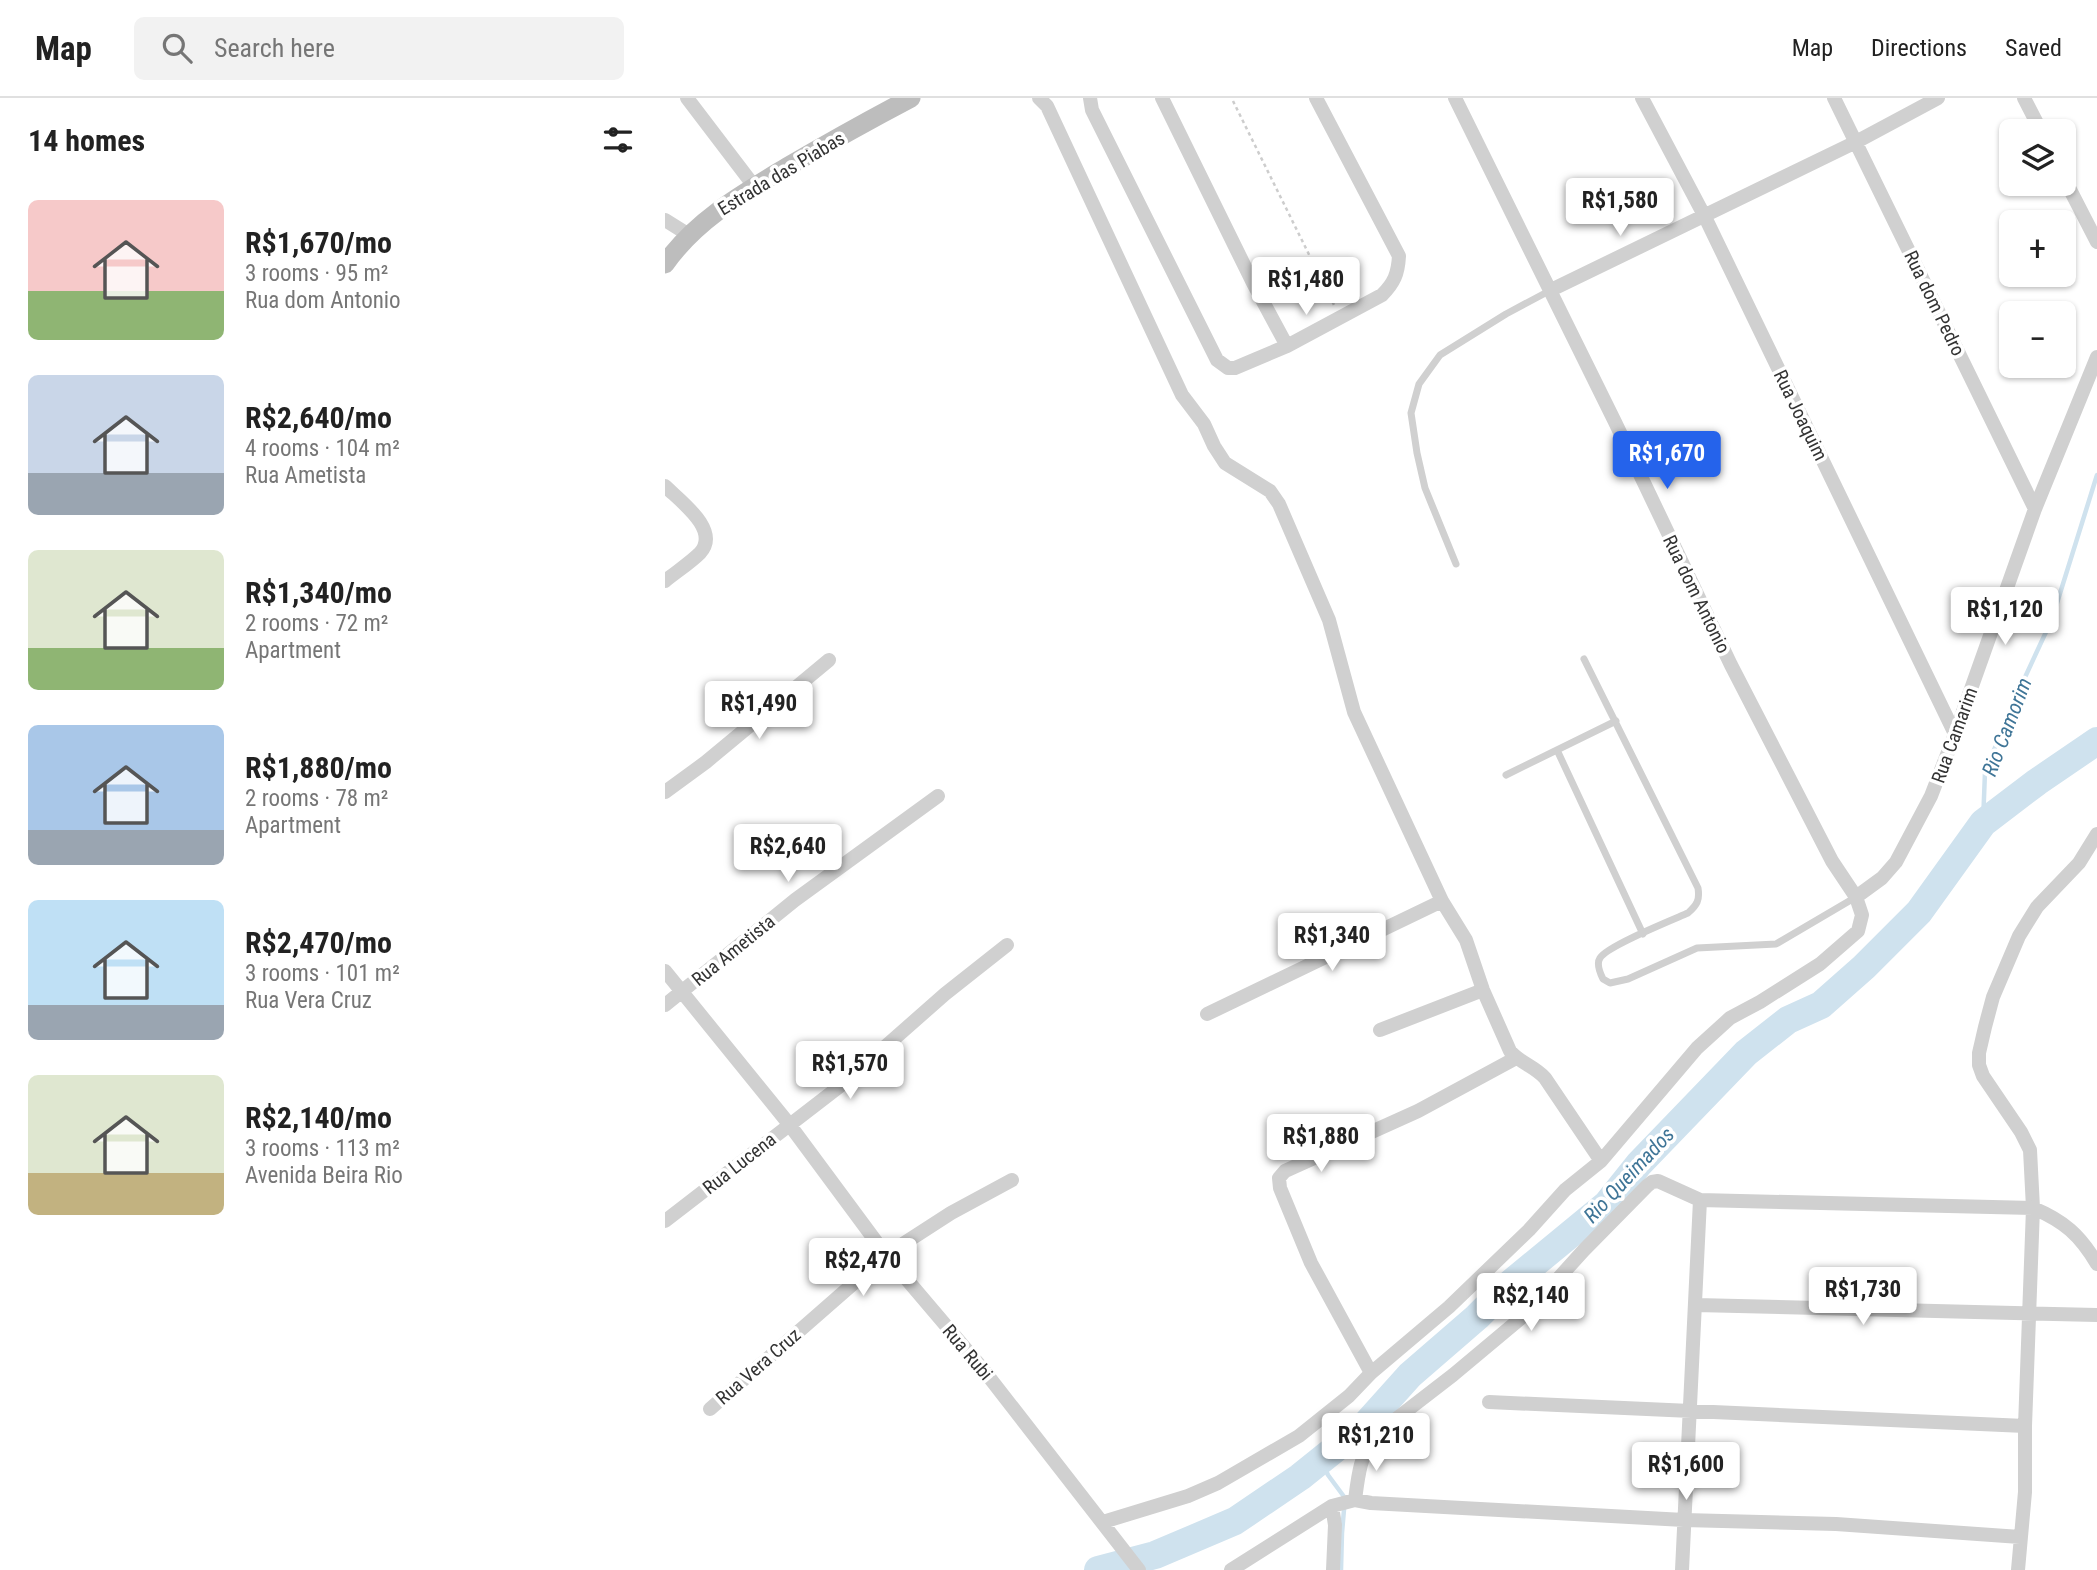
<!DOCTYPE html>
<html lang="en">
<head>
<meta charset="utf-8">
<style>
	:root { --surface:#fff; --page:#f2f2f2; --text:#222; --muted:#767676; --line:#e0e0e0; --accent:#2563eb }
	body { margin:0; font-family:"Roboto Condensed",sans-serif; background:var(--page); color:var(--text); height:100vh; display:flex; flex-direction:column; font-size:26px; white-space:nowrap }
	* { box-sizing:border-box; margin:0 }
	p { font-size:23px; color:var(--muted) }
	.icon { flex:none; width:38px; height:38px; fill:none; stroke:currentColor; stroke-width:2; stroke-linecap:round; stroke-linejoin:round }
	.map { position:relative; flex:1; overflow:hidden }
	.details { display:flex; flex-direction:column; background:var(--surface); width:665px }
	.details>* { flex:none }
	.buttons { position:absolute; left:1334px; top:21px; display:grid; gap:14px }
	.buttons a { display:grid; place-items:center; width:77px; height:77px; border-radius:10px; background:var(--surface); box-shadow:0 2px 5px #0004; font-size:35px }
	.price { position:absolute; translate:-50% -60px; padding:0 16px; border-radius:7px; background:#fff; color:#222; font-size:23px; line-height:46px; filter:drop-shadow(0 2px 4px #0008) }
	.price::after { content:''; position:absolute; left:50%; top:42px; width:21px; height:16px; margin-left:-10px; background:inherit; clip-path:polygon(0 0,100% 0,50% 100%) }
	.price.selected { background:var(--accent); color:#fff }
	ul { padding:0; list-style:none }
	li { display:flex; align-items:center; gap:21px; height:175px; padding:0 28px }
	li span { display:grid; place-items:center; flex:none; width:196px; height:140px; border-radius:10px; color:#555 }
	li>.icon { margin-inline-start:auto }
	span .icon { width:84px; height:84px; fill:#fffc; stroke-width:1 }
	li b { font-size:30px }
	h2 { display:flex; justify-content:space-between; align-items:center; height:84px; padding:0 28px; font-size:30px }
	header { display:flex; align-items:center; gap:42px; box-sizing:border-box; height:98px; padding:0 35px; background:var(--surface); border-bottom:2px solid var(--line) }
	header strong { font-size:33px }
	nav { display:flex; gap:38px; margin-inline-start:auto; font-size:24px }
	.search { width:490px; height:63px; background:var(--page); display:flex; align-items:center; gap:18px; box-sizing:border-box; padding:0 24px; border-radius:10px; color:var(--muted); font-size:26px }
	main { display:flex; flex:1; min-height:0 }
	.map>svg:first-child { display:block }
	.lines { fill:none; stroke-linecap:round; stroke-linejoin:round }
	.stream { stroke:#cfe2ee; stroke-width:4.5 }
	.river { stroke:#cfe2ee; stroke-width:28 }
	.path { stroke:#cdcdcd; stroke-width:2.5; stroke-dasharray:3.5 3.5; stroke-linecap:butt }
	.lane { stroke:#d0d0d0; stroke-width:7 }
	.street { stroke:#d0d0d0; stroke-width:14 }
	.secondary { stroke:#bdbdbd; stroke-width:19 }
	.labels { text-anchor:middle; stroke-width:7; stroke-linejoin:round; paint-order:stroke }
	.street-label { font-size:19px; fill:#333; stroke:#fff }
	.water-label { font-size:21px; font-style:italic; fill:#3f7597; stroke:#fff }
</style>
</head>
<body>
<header>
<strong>Map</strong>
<div class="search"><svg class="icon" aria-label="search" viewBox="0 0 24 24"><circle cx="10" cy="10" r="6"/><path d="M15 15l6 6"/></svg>Search here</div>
<nav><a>Map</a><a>Directions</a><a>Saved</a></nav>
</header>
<main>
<section class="details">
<h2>14 homes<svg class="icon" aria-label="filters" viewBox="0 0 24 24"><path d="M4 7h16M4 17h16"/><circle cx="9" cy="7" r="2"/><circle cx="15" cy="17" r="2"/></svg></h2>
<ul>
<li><span style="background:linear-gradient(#f6c9c9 65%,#8fb573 0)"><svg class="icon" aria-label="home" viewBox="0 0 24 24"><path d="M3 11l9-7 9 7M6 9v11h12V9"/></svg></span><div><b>R$1,670/mo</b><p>3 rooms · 95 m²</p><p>Rua dom Antonio</p></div></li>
<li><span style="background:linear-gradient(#c9d6e8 70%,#9aa5b1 0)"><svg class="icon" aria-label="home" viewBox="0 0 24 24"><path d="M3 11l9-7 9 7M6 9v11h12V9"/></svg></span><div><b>R$2,640/mo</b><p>4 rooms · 104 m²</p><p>Rua Ametista</p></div></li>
<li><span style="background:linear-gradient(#dfe7d0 70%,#8fb573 0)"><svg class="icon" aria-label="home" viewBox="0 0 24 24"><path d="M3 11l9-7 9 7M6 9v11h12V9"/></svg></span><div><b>R$1,340/mo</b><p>2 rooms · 72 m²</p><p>Apartment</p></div></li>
<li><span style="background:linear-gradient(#a9c7e8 75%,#9aa5b1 0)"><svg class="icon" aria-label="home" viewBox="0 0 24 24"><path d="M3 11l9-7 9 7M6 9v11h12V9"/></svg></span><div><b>R$1,880/mo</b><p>2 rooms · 78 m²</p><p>Apartment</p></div></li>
<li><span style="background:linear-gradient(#bfe0f5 75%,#9aa5b1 0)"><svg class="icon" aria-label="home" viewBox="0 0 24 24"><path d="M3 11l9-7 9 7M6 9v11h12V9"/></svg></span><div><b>R$2,470/mo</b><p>3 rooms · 101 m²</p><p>Rua Vera Cruz</p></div></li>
<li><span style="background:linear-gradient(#dfe7d0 70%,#c2b280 0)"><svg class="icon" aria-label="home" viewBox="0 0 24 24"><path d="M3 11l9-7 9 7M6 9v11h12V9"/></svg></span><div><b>R$2,140/mo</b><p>3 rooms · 113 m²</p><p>Avenida Beira Rio</p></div></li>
</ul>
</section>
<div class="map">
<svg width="1432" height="1472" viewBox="0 0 1432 1472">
	<rect width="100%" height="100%" fill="#fff"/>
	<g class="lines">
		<path class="stream" d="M1318 725 1320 674 1349 603 1387 521 1432 377
			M656 1362 663 1377 680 1400 677 1435 676 1472"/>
		<path class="river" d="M433 1472 490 1457 570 1423 635 1379 701 1326 745 1277 812 1219 846 1185 942 1106 974 1066 1081 955 1123 922 1156 907 1199 869 1254 814 1318 725 1372 684 1432 643"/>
		<path class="path" d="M568 3 669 207"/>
		<path class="lane" d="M791 466 760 390 752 355 746 315 754 286 775 257 841 216 886 192
			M919 561 1033 790C1035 802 1032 807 1023 815 1007 822 942 848 935 860 931 866 935 875 938 881L945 885 963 881 1032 850 1111 846 1191 799
			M892 652 978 836
			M841 677 951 623"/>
		<path class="street" d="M22 0 89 88
			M374 0 382 8 517 297 539 326 549 348 560 365 605 393 614 406 664 522 689 614 777 803 801 842 818 892 845 953C855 965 869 968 880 980L936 1063
			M425 0 427 12 552 262 563 270H570L622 248
			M497 0 588 185 622 248 717 197C729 185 733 176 734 158L651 0
			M977 0 1040 119 1290 636
			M1169 0 1370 411
			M1359 0 1376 33
			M1398 78 1432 144
			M0 122 24 137
			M886 192 1191 44 1273 0
			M0 388C15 403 56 432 35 455 25 465 11 474 0 483
			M0 694 41 664 164 562
			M1191 799 1217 780 1231 764 1266 698 1290 636 1370 411 1432 259
			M0 873 124 1026 221 1157 317 1270 474 1472
			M0 907 130 802 273 698
			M542 916 777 803
			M715 932 818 892
			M1035 1102 1368 1110C1399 1123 1415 1137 1432 1166
			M0 1123 179 985 280 896 342 847
			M1031 1207 1432 1217
			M706 1275 646 1165 615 1090 614 1080 620 1073 753 1013 851 960
			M824 1304 1360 1328
			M45 1311 221 1157 286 1115 347 1082
			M690 1402C693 1379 695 1358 709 1338L788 1277 862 1215 919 1152 982 1088 987 1084 993 1083 1035 1102 1017 1472
			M667 1408 670 1427 668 1472
			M438 1424 523 1398 553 1385 634 1338 684 1298 706 1275 784 1209 864 1132 900 1092 936 1063 1032 950 1065 920 1095 904 1155 866 1193 833 1197 817 1191 799 1167 763 1066 567 950 324 790 0
			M566 1472 667 1408 690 1402 706 1405 1019 1422 1171 1426 1355 1439
			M1353 1472 1360 1394V1328L1368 1110 1365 1052 1356 1034 1318 978 1314 967V955L1320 929 1328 899 1354 838 1372 809 1414 765 1432 736"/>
		<path class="secondary" d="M0 166C31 122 77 96 122 69 163 45 204 22 246 0"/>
	</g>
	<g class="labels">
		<g class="street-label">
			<text transform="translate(116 75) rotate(-31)" y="7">Estrada das Piabas</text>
			<text transform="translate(1270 205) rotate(64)" y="7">Rua dom Pedro</text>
			<text transform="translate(1136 317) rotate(64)" y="7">Rua Joaquim</text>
			<text transform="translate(1032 496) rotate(64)" y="7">Rua dom Antonio</text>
			<text transform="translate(1289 637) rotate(-70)" y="7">Rua Camarim</text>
			<text transform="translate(68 852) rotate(-39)" y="7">Rua Ametista</text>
			<text transform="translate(74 1065) rotate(-38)" y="7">Rua Lucena</text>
			<text transform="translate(303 1254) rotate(50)" y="7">Rua Rubi</text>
			<text transform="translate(93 1268) rotate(-41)" y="7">Rua Vera Cruz</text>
		</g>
		<g class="water-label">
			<text transform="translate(1342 629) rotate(-69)" y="7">Rio Camorim</text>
			<text transform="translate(964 1077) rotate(-47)" y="7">Rio Queimados</text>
		</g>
	</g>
</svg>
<div class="buttons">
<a><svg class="icon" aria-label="layers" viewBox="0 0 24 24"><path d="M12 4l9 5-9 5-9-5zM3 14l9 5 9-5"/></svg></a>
<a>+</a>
<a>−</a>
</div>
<b class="price" style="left:955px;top:140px">R$1,580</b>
<b class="price" style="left:641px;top:219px">R$1,480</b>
<b class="price selected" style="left:1002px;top:393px">R$1,670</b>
<b class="price" style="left:1340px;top:549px">R$1,120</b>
<b class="price" style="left:94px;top:643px">R$1,490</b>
<b class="price" style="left:123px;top:786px">R$2,640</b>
<b class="price" style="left:667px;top:875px">R$1,340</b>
<b class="price" style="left:185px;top:1003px">R$1,570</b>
<b class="price" style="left:656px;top:1076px">R$1,880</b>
<b class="price" style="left:198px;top:1200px">R$2,470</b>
<b class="price" style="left:1198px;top:1229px">R$1,730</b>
<b class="price" style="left:866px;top:1235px">R$2,140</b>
<b class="price" style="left:711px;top:1375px">R$1,210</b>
<b class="price" style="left:1021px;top:1404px">R$1,600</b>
</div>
</main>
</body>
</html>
